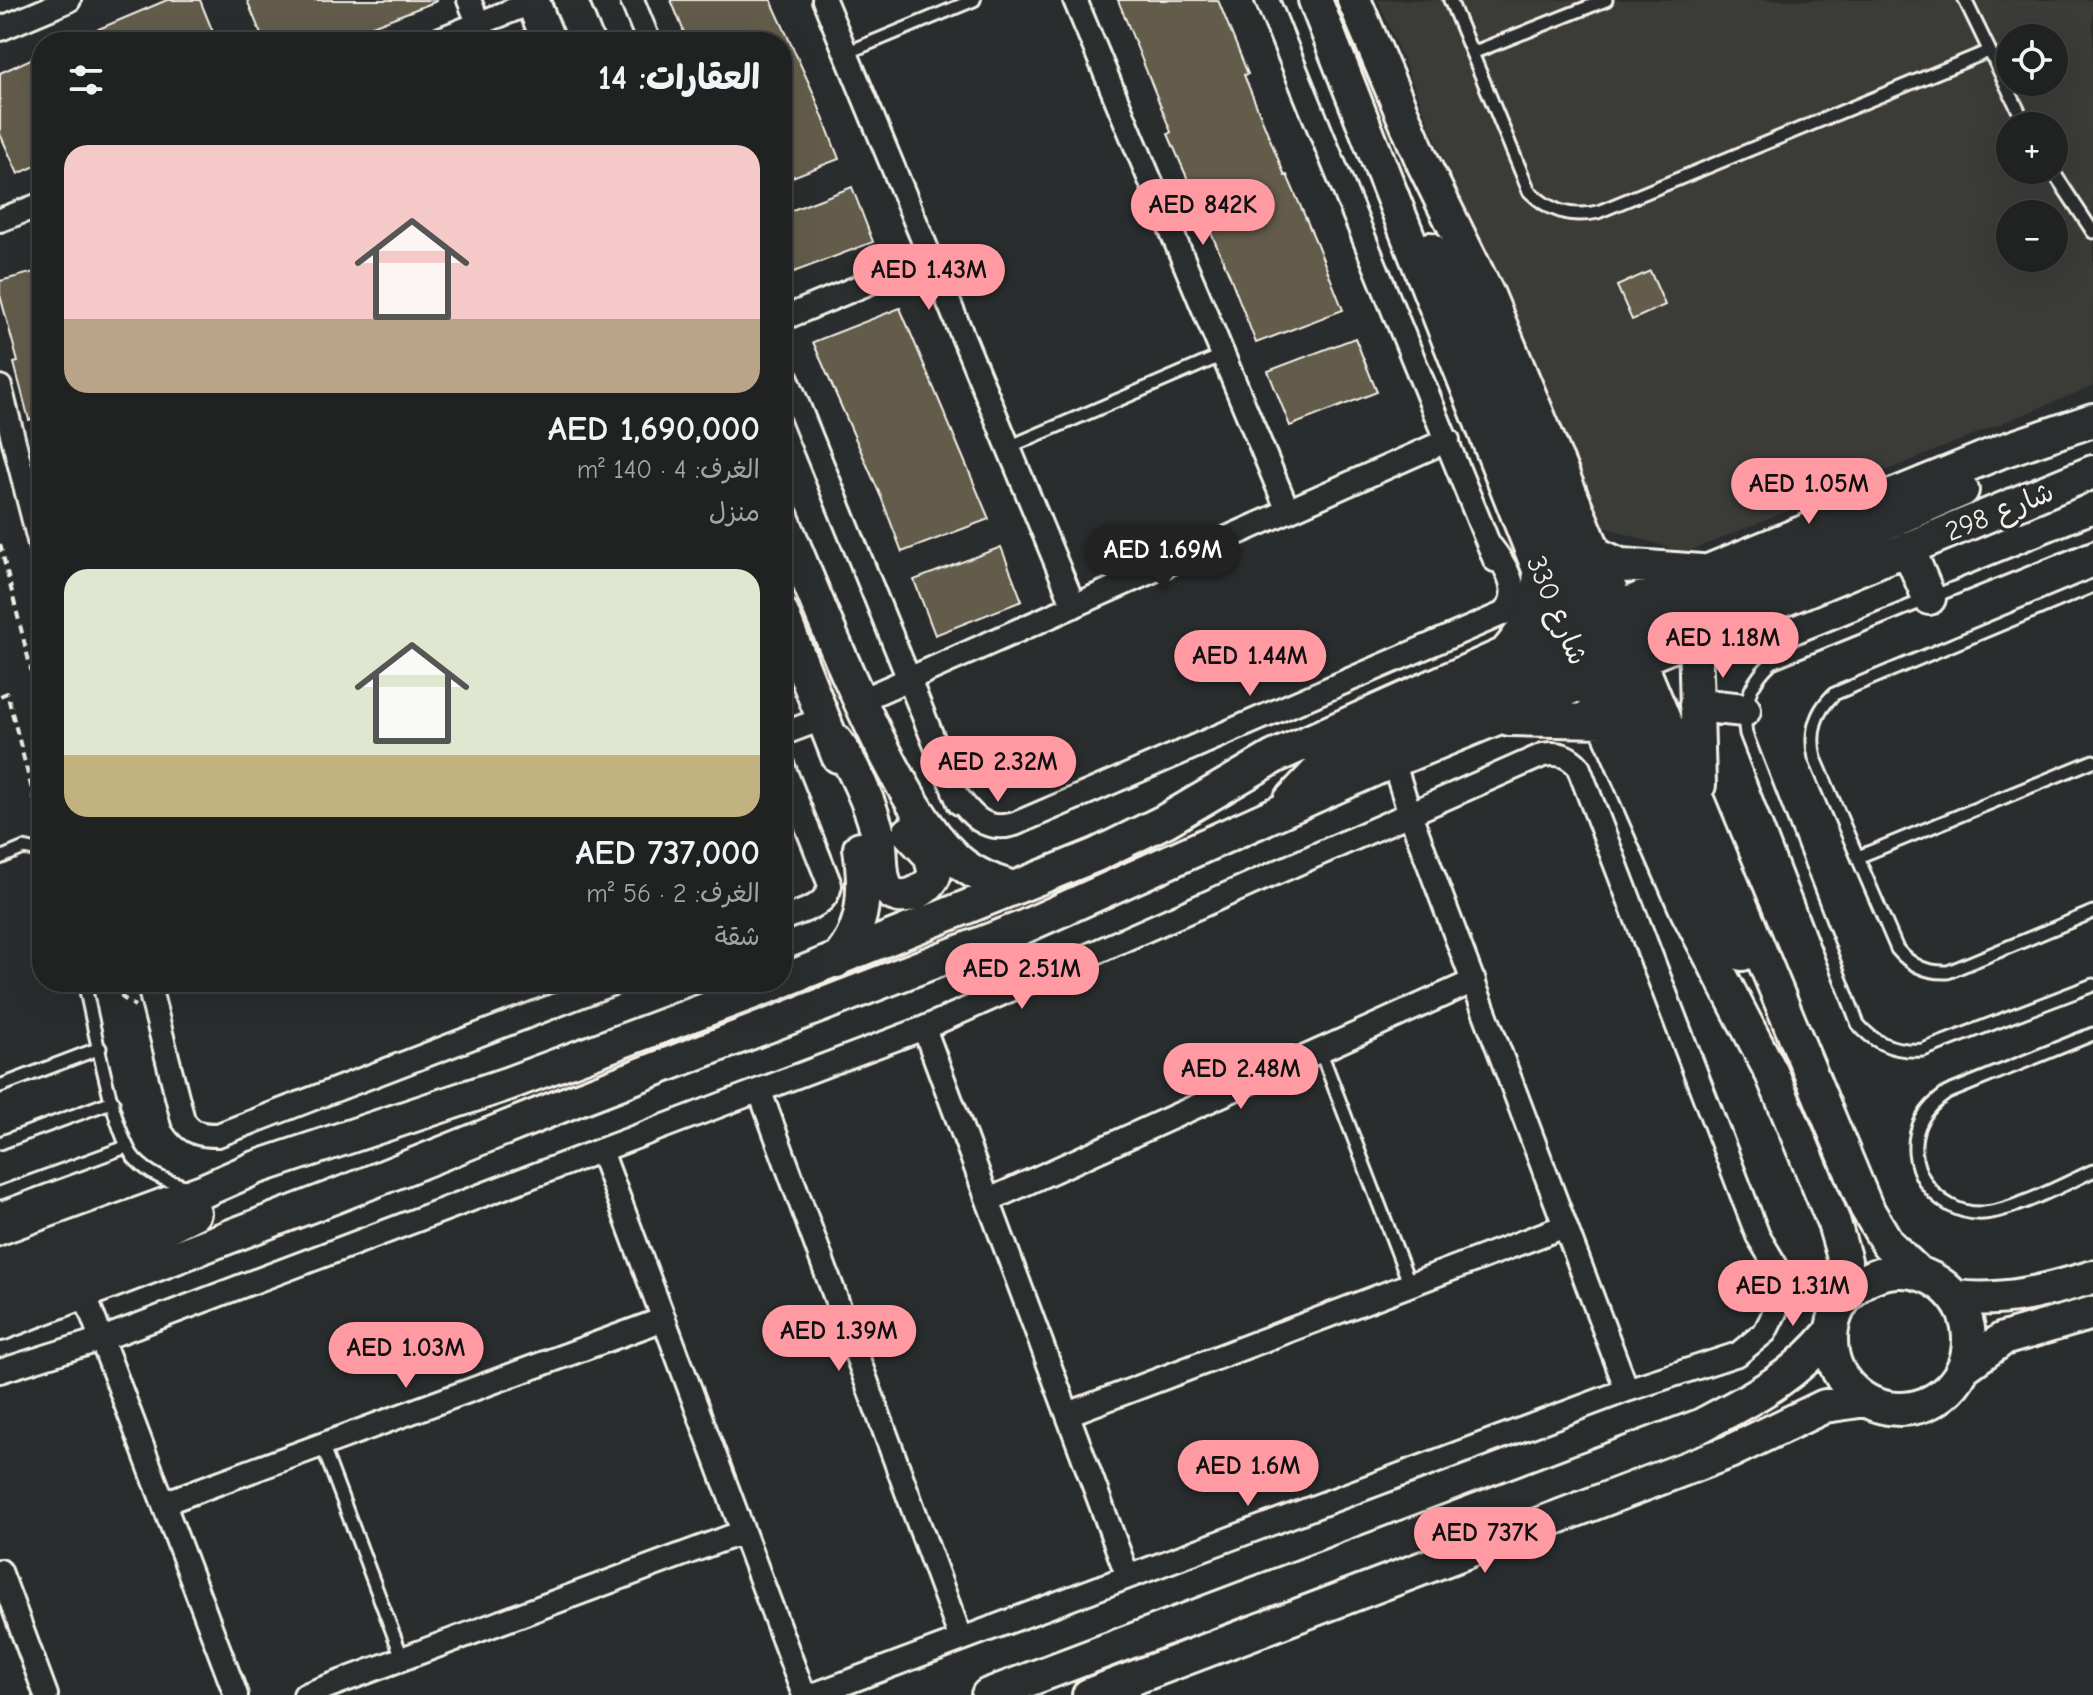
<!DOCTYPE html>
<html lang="ar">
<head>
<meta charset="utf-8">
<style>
	:root { --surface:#202222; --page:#2d2f2f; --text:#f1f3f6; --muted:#a2a4a5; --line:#3d3f40; --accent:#ff9aa2 }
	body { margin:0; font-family:"Comic Neue","Playpen Sans Arabic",sans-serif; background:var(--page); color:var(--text); direction:rtl; height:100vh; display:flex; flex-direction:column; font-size:30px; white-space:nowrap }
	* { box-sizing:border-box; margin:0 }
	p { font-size:26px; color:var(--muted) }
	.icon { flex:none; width:44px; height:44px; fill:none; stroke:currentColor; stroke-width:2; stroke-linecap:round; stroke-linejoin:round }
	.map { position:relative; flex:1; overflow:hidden; direction:ltr }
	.side { position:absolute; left:32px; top:32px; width:760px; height:960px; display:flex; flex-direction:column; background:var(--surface); border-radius:32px; box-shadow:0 8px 32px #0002,0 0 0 2px var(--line); direction:rtl }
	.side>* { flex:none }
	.controls { position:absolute; left:1996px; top:24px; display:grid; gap:16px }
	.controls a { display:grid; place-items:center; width:72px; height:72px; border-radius:50%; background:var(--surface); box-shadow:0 8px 32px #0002,0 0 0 2px var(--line); font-size:40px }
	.price { position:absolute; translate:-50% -68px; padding:0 18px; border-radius:28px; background:var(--accent); color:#111; font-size:26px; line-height:52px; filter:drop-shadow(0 2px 4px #0008) }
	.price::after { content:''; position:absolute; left:50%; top:48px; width:24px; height:18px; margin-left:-12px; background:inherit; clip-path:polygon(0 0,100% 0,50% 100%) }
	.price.current { background:#222; color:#fff }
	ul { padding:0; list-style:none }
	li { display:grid; align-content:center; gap:16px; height:424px; padding:0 32px }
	li span { display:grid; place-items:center; height:248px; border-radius:24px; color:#555 }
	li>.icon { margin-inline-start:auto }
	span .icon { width:144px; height:144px; fill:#fffc; stroke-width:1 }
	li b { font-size:34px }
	h2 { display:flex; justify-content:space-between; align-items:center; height:96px; padding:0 32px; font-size:34px }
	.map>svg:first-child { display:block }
	.built { fill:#3b3b37; fill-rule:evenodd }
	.building { fill:#645c4c; stroke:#f4f1e8; stroke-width:2 }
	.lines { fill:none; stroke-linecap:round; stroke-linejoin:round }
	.lane-casing { stroke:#f4f1e8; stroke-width:17 }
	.street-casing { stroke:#f4f1e8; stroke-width:28 }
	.secondary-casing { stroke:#f4f1e8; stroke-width:38 }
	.path { stroke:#f4f1e8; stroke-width:4; stroke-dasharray:8 6; stroke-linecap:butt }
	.lane { stroke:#2a2d2e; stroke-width:11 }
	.street { stroke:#2a2d2e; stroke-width:22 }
	.secondary { stroke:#2a2d2e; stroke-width:32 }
	.labels { text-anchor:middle; stroke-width:7; stroke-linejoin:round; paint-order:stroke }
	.street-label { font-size:28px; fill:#f4f1e8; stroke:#2a2d2e }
</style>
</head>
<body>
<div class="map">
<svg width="2093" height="1695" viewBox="0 0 2093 1695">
	<rect width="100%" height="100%" fill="#2a2d2e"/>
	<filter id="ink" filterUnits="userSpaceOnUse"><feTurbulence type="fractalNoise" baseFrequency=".0125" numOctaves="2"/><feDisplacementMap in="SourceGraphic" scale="16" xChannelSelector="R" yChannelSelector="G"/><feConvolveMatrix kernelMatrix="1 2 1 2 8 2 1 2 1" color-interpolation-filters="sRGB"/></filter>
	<g filter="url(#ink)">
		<path class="built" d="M1378 0H2093V386L1685 553 1595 524ZM2010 38H2054V82H2010ZM2010 126H2054V170H2010ZM2010 214H2054V258H2010Z"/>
		<path class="building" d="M167 0H200L217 42H68Z
			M247 0H437V1L331 42H264Z
			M671 0H771L813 92 839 159 782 181V42H688Z
			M1118 0H1218L1248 74 1244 75 1285 176 1287 175 1316 242 1343 310 1256 343 1229 274 1168 134 1171 132Z
			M33 58 42 78V163L18 174 0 134V73Z
			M852 187 873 242 786 275 782 265V214Z
			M42 270V416L29 420 14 363 18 362 0 295V281Z
			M1650 271 1665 305 1632 320 1617 286Z
			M900 308 989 519 902 552 881 497 813 342Z
			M1355 338 1377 392 1290 426 1268 371Z
			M1001 547 1022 601 935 635 914 580Z"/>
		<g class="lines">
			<defs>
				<path id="lane" d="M1450 0 1529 191C1549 211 1570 218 1598 212L1989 51
					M1965 0 2026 126
					M846 53 974 0
					M1472 53 1606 0
					M2052 170 2093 232
					M1009 447 1223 355
					M2093 532 1772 662C1750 682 1741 705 1746 734L1858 1024C1875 1045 1897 1052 1923 1050L2093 985
					M2093 586 1834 694C1815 712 1809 732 1815 758L1897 949C1911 966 1927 973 1948 972L2093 912
					M1858 857 2093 761
					M0 858 24 848 42 852
					M84 982C93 1020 113 1134 135 1159 150 1175 168 1182 189 1187
					M2093 1034 1947 1093C1937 1100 1928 1108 1922 1119 1899 1162 1935 1216 1984 1213 2014 1211 2064 1184 2093 1171
					M1320 1050 1410 1285
					M0 1086 100 1048
					M0 1143 113 1101
					M0 1193 126 1147
					M322 1445 402 1657"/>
				<path id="street" d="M469 0 486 42
					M632 0 649 42
					M824 0 1074 606
					M1075 0 1288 511
					M1267 0 1495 560
					M0 29 69 0
					M433 42 533 2
					M0 220 42 204
					M782 319 931 257
					M782 366 959 803
					M0 387 42 552
					M859 701 1448 440
					M782 734 825 718
					M1393 761 1410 814 1627 1390
					M782 764 830 885C826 908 801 911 782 919
					M954 792C971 815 984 833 1015 824L1502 614C1525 596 1506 566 1492 548
					M148 982 183 1120C192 1134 201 1135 218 1135L616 982
					M924 1028 1128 1577
					M760 1092 961 1639
					M601 1151 804 1695
					M989 1200 1474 981
					M84 1293 236 1695
					M0 1371 102 1339 924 1028 1543 755C1558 752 1568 755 1578 766L1758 1236 1776 1266 1779 1289 1775 1312 1765 1332 1738 1354 1627 1390 813 1695
					M1068 1414 1565 1226
					M164 1503 664 1319
					M0 1571 46 1695
					M305 1695 743 1532"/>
				<path id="secondary" d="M532 0 549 42
					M570 0 587 42
					M1315 0 1540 572 1687 911 1772 1074 1834 1223 1845 1261 1843 1301
					M1354 0 1424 165 1488 295 1866 1207 1888 1244 1919 1274
					M1430 249 1445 272 1589 620 1601 638
					M782 517C813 592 843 668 879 741 900 781 922 826 955 858 972 874 992 882 1014 888
					M1908 548 1929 598
					M1594 553 1621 565 1701 571
					M782 614 838 756
					M1695 636 1699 785
					M1600 653 1615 669 1728 931 1742 954
					M1505 654C1527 630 1538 605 1540 572
					M1588 680C1593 662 1601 648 1618 638L1962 490
					M1696 705 1744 710
					M1509 719 1605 721
					M832 737C851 757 873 811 879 838 882 852 879 874 886 887 898 907 930 891 935 873L930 855 909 833
					M1290 801 1323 766 1338 755 1578 656 1594 645
					M836 961C866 929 866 889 860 848
					M782 981 1096 855 1165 821 1274 757 1505 654 2002 451 2093 420
					M0 1265 205 1190 255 1168 507 1084 780 982
					M1831 1340a69 69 0 1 1 138 0a69 69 0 1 1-138 0Z
					M0 1291 154 1233 194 1213
					M1955 1297C2003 1303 2047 1291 2093 1277
					M0 1324 336 1196 578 1099 1019 929 1393 761 2093 472
					M1964 1367 2003 1339 2093 1313
					M988 1695 1700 1426C1751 1399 1794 1378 1831 1332
					M1089 1695 1729 1452 1825 1406 1866 1400"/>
			</defs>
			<use href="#lane" class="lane-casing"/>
			<use href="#street" class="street-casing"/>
			<use href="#secondary" class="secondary-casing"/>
			<path class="path" d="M0 544 42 714
				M0 696 7 693 38 813 42 812
				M115 982 123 998 135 1006"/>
			<use href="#lane" class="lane"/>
			<use href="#street" class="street"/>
			<use href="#secondary" class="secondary"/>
		</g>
	</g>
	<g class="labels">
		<g class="street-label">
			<text transform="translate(1999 511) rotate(-22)" y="10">شارع 298</text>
			<text transform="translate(1558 610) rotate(67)" y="10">شارع 330</text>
		</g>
	</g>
</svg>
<div class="controls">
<a><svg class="icon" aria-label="locate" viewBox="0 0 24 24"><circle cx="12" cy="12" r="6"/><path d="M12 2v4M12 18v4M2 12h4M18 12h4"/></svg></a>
<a>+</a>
<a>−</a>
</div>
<b class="price" style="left:1203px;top:247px">AED 842K</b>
<b class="price" style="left:929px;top:312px">AED 1.43M</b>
<b class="price" style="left:1809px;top:526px">AED 1.05M</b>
<b class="price current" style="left:1163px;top:592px">AED 1.69M</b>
<b class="price" style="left:1723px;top:680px">AED 1.18M</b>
<b class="price" style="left:1250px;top:698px">AED 1.44M</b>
<b class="price" style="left:998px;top:804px">AED 2.32M</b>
<b class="price" style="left:1022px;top:1011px">AED 2.51M</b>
<b class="price" style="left:1241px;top:1111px">AED 2.48M</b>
<b class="price" style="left:1793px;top:1328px">AED 1.31M</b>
<b class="price" style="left:839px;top:1373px">AED 1.39M</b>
<b class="price" style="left:406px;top:1390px">AED 1.03M</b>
<b class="price" style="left:1248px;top:1508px">AED 1.6M</b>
<b class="price" style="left:1485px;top:1575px">AED 737K</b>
<section class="side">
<h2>العقارات: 14<svg class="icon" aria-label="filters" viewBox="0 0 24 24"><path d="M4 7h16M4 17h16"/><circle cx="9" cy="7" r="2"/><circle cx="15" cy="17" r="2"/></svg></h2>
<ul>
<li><span style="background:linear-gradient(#f6c9c9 70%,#b9a48a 0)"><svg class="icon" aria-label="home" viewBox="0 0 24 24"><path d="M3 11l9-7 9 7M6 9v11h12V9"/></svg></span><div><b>AED 1,690,000</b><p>الغرف: 4 · 140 m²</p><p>منزل</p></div></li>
<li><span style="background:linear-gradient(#dfe7d0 75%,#c2b280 0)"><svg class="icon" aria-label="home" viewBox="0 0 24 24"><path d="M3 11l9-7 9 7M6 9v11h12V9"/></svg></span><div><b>AED 737,000</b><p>الغرف: 2 · 56 m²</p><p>شقة</p></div></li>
</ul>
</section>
</div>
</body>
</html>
